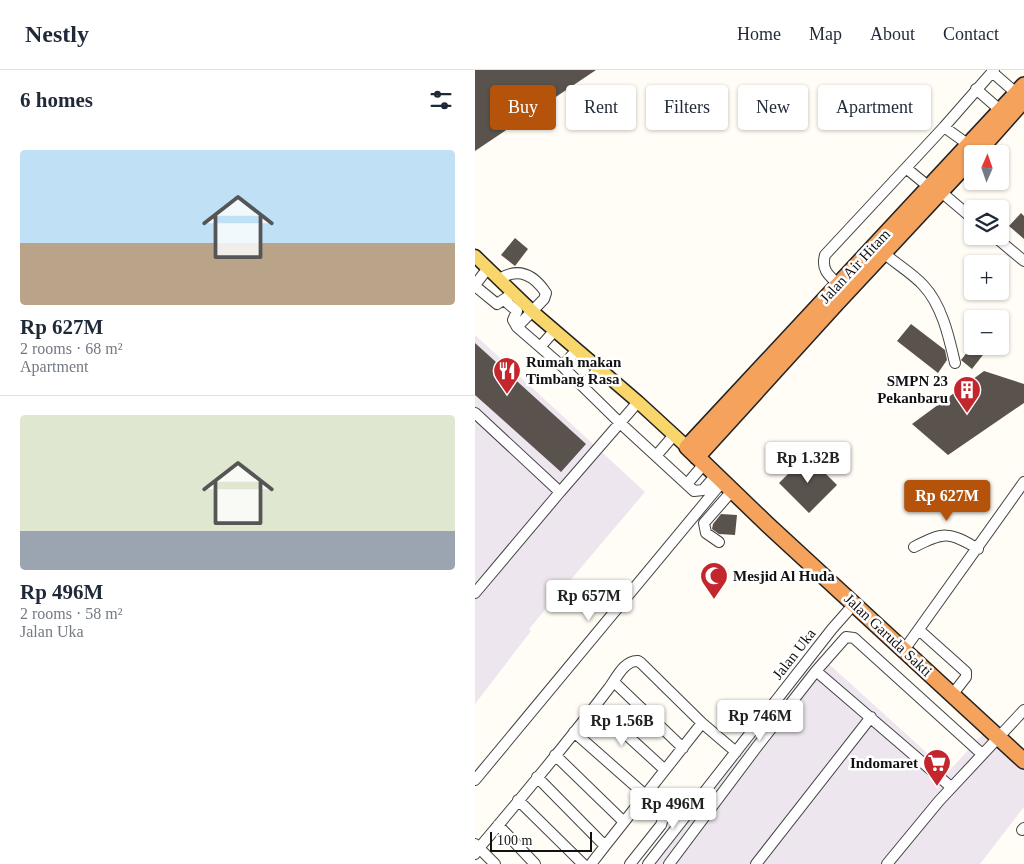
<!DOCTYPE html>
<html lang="en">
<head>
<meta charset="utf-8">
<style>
	:root { --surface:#fff; --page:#f2f2f3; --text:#1f2937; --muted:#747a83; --line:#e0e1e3; --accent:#b45309 }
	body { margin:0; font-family:Georgia,serif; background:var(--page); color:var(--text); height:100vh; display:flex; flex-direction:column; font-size:19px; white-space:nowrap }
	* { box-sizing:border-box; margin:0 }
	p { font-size:16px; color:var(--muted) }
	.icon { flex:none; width:28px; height:28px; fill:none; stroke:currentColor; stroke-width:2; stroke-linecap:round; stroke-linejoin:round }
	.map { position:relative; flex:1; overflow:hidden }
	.side { display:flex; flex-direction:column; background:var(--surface); width:475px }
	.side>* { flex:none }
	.hud { position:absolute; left:15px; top:15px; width:459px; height:45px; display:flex; gap:10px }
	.needle { width:32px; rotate:2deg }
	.controls { position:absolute; left:489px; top:75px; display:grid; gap:10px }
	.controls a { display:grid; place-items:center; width:45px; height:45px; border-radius:5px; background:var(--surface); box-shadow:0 1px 4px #0004; font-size:25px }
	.scale { position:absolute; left:15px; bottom:12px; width:102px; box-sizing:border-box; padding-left:5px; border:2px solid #111; border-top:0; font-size:14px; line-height:18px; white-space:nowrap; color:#111; -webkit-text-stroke:4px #fff; paint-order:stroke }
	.price { position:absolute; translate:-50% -42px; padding:0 11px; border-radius:5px; background:#fff; color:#222; font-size:16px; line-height:32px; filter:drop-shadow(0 1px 2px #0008) }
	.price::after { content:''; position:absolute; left:50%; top:30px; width:15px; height:11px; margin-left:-8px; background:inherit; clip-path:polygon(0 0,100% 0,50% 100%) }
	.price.current { background:var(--accent); color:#fff }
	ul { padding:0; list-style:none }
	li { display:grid; align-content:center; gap:10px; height:265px; padding:0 20px }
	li+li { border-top:1px solid var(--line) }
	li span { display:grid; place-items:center; height:155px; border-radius:5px; color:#555 }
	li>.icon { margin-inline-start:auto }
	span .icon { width:90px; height:90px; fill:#fffc; stroke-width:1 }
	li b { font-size:21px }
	h2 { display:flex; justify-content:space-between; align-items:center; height:60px; padding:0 20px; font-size:21px }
	.tag { padding:0 18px; border-radius:5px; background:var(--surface); box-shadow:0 1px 4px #0004; font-size:18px; line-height:45px }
	.tag.current { background:var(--accent); color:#fff }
	header { display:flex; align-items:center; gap:30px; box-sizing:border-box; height:70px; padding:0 25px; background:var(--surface); border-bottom:1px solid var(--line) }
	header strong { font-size:24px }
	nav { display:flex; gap:28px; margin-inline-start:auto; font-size:18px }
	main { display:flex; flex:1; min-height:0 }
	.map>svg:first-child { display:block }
	.industrial { fill:#eee6ef }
	.building { fill:#5a524d }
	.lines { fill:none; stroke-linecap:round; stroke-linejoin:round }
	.minor-casing { stroke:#444; stroke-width:12 }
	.major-casing { stroke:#222; stroke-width:15 }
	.highway-casing { stroke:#222; stroke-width:18 }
	.minor { stroke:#fff; stroke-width:10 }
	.major { stroke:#f9d66b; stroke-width:12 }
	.highway { stroke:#f5a25d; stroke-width:15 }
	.labels { text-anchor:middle; stroke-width:5; stroke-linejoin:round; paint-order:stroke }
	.street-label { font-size:15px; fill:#111; stroke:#fff }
	.poi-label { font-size:15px; font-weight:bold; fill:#111; stroke:#fff; text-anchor:start }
</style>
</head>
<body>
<header>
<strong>Nestly</strong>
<nav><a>Home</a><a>Map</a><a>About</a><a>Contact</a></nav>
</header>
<main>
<section class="side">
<h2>6 homes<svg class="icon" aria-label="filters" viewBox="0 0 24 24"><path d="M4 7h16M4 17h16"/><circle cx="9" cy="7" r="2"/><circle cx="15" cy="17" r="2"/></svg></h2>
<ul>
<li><span style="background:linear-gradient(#bfe0f5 60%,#b9a48a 0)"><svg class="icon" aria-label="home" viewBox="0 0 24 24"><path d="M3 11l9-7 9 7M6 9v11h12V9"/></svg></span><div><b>Rp 627M</b><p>2 rooms · 68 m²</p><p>Apartment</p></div></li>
<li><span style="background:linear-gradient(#dfe7d0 75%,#9aa5b1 0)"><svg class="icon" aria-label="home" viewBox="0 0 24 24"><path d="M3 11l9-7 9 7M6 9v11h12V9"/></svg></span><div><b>Rp 496M</b><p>2 rooms · 58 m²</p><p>Jalan Uka</p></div></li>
</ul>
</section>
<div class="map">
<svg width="549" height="794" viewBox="0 0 549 794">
	<rect width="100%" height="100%" fill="#fffdf5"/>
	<path class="industrial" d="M0 265 170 422 54 559 56 561 0 634Z
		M345 586 473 702 508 664 549 700V737L505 794H179Z"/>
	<path class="building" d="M0 0H121L0 81Z
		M546 143 549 146V169L534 156Z
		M40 168 53 179 40 196 26 185Z
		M436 254 470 280 472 290 463 303 422 271Z
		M0 273 111 374 86 402 0 325Z
		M497 276H504L511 281 497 299 486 290Z
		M509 301 549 314V333L473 385 437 354Z
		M332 385 362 415 334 443 304 413Z
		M246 444 262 445 260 465 244 464 237 459 238 454Z"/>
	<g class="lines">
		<defs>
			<path id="minor" d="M517 2 541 23
				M501 19 525 40
				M469 57 494 75
				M431 98 454 117
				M465 121 498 149
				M519 166 549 191
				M409 183C421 194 437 203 448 215 467 235 474 267 480 293
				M24 209C44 197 59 205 71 223L69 229 42 257
				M363 214C353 205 346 199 350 185L469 57 519 0
				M0 215 13 198
				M0 216 22 234 34 226
				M29 230 42 241 38 250 42 257 87 296 144 352 219 421 228 420 241 405
				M66 276 80 260
				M87 296 102 280
				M109 315 124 299
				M0 343 85 422 163 332
				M181 386 199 365
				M212 414 229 394
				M244 472 231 463 229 453 257 421
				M439 477C468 462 474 461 503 479
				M0 523 85 422
				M444 560 491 602V607L477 625
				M429 580 549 412
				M341 601 476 717
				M139 612 208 678
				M120 636 190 700
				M99 662 184 737C188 744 189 747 186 755L155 794
				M62 707 130 776 149 752 80 685
				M0 710 248 411
				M43 730 108 794
				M149 752 227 653
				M23 755 60 794
				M547 760 549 758
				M0 774 4 778C48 726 92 673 134 618 141 609 149 590 163 591L166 593 227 653 261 682
				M0 784 4 778 20 794
				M116 794 130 776
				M173 794 357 559 379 534
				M194 794 281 678 341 601 371 567 379 568 507 684
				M281 794 396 647
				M412 794 464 731 549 640"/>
			<path id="major" d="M0 186 58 242 163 332 212 377"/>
			<path id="highway" d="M549 15 212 377 293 455 549 691
				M501 84 549 30
				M222 387 361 234 498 87"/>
		</defs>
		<use href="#minor" class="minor-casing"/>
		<use href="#major" class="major-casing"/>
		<use href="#highway" class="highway-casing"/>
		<use href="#minor" class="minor"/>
		<use href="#major" class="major"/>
		<use href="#highway" class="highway"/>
	</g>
	<defs>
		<symbol id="restaurant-pin" viewBox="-11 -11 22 30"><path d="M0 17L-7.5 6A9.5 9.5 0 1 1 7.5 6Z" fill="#c4262e" stroke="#fff"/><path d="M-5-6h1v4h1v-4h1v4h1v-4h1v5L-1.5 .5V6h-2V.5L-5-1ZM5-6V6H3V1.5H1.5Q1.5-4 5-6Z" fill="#fff"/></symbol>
		<symbol id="building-pin" viewBox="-11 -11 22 30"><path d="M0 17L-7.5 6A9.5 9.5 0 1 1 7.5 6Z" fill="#c4262e" stroke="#fff"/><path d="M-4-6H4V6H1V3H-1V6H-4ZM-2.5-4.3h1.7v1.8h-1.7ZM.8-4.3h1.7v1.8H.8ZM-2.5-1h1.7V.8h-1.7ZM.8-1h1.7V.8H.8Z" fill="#fff"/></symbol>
		<symbol id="mosque-pin" viewBox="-11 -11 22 30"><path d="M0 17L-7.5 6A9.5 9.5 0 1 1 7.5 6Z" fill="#c4262e" stroke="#fff"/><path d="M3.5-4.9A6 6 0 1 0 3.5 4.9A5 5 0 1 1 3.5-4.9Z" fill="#fff"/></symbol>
		<symbol id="supermarket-pin" viewBox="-11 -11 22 30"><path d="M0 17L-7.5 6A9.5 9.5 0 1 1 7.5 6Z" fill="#c4262e" stroke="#fff"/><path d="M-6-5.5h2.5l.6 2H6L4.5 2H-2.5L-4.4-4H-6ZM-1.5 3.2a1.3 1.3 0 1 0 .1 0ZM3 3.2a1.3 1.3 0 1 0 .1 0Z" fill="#fff"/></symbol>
	</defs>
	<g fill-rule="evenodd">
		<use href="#restaurant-pin" x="16" y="285" width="32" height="43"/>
		<use href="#building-pin" x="476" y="304" width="32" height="43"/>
		<use href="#mosque-pin" x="223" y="490" width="32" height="43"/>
		<use href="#supermarket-pin" x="446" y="677" width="32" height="43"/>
	</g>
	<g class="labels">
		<g class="street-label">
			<text transform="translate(380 196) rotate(-47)" y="5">Jalan Air Hitam</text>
			<text transform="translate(413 565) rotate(43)" y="5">Jalan Garuda Sakti</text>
			<text transform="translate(319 584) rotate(-52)" y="5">Jalan Uka</text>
		</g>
		<g class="poi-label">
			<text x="51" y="297">Rumah makan<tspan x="51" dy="17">Timbang Rasa</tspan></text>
			<text x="473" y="316" text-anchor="end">SMPN 23<tspan x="473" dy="17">Pekanbaru</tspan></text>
			<text x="258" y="511">Mesjid Al Huda</text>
			<text x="443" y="698" text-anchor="end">Indomaret</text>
		</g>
	</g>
</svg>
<div class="controls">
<a><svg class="needle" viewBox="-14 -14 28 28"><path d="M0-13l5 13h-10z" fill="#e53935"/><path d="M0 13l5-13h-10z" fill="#747a83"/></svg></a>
<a><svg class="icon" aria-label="layers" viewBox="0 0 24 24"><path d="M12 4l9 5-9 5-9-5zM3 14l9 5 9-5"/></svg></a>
<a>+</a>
<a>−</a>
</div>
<div class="scale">100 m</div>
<b class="price" style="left:333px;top:414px">Rp 1.32B</b>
<b class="price current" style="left:472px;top:452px">Rp 627M</b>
<b class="price" style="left:114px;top:552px">Rp 657M</b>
<b class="price" style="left:285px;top:672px">Rp 746M</b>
<b class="price" style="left:147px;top:677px">Rp 1.56B</b>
<b class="price" style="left:198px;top:760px">Rp 496M</b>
<div class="hud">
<a class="tag current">Buy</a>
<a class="tag">Rent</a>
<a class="tag">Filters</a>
<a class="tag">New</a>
<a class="tag">Apartment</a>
</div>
</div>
</main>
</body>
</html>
